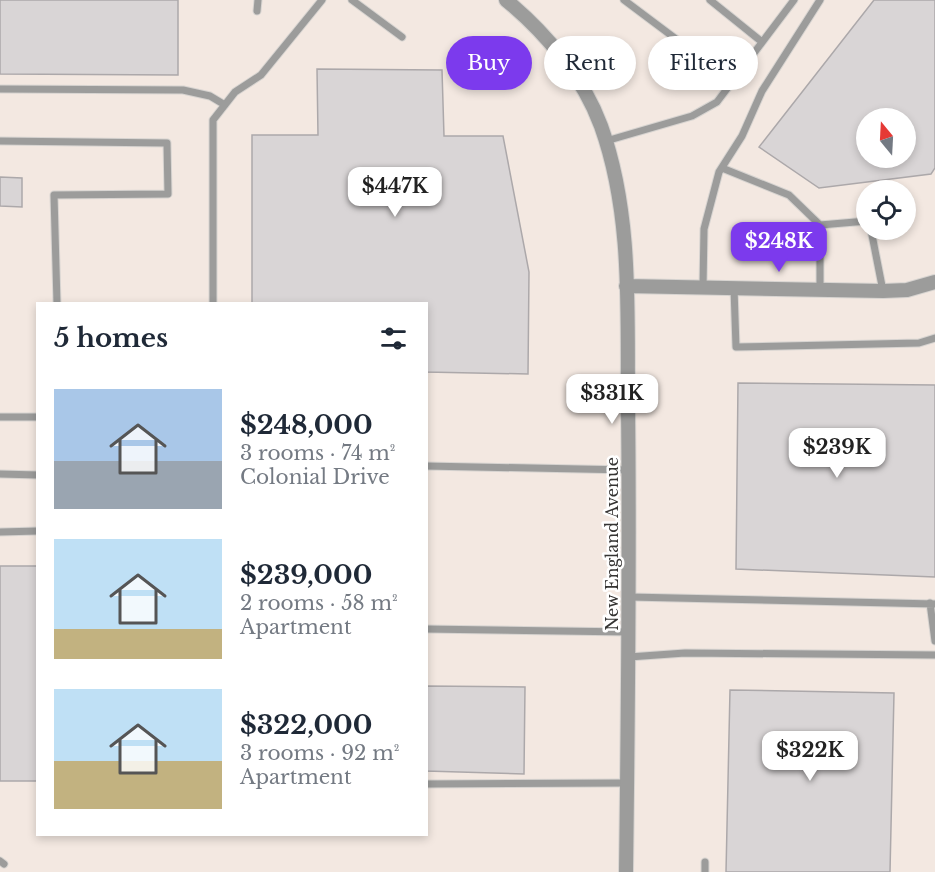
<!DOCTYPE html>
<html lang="en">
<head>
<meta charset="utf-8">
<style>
	:root { --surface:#fff; --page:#f2f2f3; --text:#1f2937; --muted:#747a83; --accent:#7c3aed }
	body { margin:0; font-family:"Libre Baskerville",serif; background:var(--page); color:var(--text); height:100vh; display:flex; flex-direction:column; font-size:22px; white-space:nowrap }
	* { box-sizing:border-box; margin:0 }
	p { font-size:20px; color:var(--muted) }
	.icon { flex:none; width:33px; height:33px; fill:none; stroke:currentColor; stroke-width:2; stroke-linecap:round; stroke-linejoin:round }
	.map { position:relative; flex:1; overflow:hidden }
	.details { position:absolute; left:36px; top:302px; width:392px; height:534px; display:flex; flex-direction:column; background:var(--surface); border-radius:0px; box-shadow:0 3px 9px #0003 }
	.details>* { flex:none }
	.hud { position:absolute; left:446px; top:36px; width:399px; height:54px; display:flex; gap:12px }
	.needle { width:39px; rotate:342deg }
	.tools { position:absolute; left:856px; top:108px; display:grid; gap:12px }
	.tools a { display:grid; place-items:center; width:60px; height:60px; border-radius:50%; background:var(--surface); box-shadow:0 3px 9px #0003; font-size:30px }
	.price { position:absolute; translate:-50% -51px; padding:0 14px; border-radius:12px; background:#fff; color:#222; font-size:20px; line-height:39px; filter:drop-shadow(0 2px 3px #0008) }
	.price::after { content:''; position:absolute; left:50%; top:36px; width:18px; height:14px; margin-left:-9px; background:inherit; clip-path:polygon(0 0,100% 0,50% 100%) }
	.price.selected { background:var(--accent); color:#fff }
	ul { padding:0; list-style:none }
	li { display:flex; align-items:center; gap:18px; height:150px; padding:0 18px }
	li span { display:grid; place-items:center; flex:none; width:168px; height:120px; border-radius:0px; color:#555 }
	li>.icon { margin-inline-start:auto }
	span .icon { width:72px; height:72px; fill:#fffc; stroke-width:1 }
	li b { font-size:26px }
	h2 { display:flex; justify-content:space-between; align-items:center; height:72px; padding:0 18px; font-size:26px }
	.tag { padding:0 21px; border-radius:27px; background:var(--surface); box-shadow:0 3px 9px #0003; font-size:21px; line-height:54px }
	.tag.selected { background:var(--accent); color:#fff }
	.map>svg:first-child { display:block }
	.built { fill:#f3e8e1; fill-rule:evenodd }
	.building { fill:#d9d5d6; stroke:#aca8aa; stroke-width:1.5; fill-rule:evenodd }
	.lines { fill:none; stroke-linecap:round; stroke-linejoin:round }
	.lane-casing { stroke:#d7d4d1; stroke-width:9 }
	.street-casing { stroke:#d7d4d1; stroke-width:16 }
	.lane { stroke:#9c9c9b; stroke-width:7 }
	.street { stroke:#9c9c9b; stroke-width:14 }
	.labels { text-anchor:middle; stroke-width:5; stroke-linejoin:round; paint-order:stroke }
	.street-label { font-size:16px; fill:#353433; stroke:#fff }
</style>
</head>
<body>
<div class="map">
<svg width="935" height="872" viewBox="0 0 935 872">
	<rect width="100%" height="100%" fill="#faf7f4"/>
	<path class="built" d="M0 0H935V872H0ZM867 118H906V158H867ZM867 190H906V230H867ZM38 303H426V834H38Z"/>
	<path class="building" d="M0 0H178V75L0 74Z
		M874 0H935V168L931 174 819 188 759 147ZM867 118H906V158H867Z
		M317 69 442 70 444 136H503L529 272 528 374 426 372V303H252V135H318Z
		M0 177 22 178V207L0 206Z
		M738 383 935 385V577L736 569Z
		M0 566H38V781H0Z
		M426 686 525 687 524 774 426 771Z
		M730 690 894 693 890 872H726Z"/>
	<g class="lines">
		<defs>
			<path id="lane" d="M352 0 402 37
				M624 0 732 81
				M710 0 762 42
				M257 11 258 0
				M0 89 183 90 210 96 225 105
				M0 141 167 143 168 194 54 195 57 303
				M606 141 692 116 717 102 794 0
				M722 168 789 195 820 225
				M871 230 883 291
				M703 287 704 229 719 172 742 136 762 91 820 0
				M734 288 736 347 919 343 935 338
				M820 290V225L867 221
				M213 303V120L235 92 261 75 322 0
				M0 417H38
				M426 466 629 470
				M0 474 38 475
				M0 532 38 531
				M630 597 935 604
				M930 603 935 641
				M426 629 629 632
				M629 657 685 653 935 655
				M426 784 627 783
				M0 861 4 864
				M705 872V862"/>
			<path id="street" d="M506 0C546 33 583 77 601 126 633 215 627 314 628 407 630 562 628 717 626 872
				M626 286 883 291 907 290 935 282"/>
		</defs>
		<use href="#lane" class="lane-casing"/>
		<use href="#street" class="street-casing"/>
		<use href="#lane" class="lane"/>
		<use href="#street" class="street"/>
	</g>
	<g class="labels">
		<g class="street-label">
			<text transform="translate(612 544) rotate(-90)" y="6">New England Avenue</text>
		</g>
	</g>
</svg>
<div class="tools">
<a><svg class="needle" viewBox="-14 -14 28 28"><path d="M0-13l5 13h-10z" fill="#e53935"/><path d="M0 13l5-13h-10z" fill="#747a83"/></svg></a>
<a><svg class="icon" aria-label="locate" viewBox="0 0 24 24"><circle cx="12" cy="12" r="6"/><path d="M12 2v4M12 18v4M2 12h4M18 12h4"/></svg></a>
</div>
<b class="price" style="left:395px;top:218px">$447K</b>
<b class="price selected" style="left:779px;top:273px">$248K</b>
<b class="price" style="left:612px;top:425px">$331K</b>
<b class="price" style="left:837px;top:479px">$239K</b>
<b class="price" style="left:810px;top:782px">$322K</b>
<div class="hud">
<a class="tag selected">Buy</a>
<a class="tag">Rent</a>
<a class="tag">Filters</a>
</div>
<section class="details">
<h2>5 homes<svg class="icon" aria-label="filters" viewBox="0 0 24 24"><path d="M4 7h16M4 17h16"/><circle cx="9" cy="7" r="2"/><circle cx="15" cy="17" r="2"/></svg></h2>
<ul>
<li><span style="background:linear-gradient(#a9c7e8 60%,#9aa5b1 0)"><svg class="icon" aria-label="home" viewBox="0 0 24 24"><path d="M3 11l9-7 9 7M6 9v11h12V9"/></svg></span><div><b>$248,000</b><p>3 rooms · 74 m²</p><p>Colonial Drive</p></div></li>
<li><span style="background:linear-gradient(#bfe0f5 75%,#c2b280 0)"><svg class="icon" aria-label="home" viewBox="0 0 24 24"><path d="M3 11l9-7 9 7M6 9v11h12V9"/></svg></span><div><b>$239,000</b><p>2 rooms · 58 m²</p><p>Apartment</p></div></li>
<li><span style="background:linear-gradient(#bfe0f5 60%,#c2b280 0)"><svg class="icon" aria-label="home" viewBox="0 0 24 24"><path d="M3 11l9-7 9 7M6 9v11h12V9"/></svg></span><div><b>$322,000</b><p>3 rooms · 92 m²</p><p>Apartment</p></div></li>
</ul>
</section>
</div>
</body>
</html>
